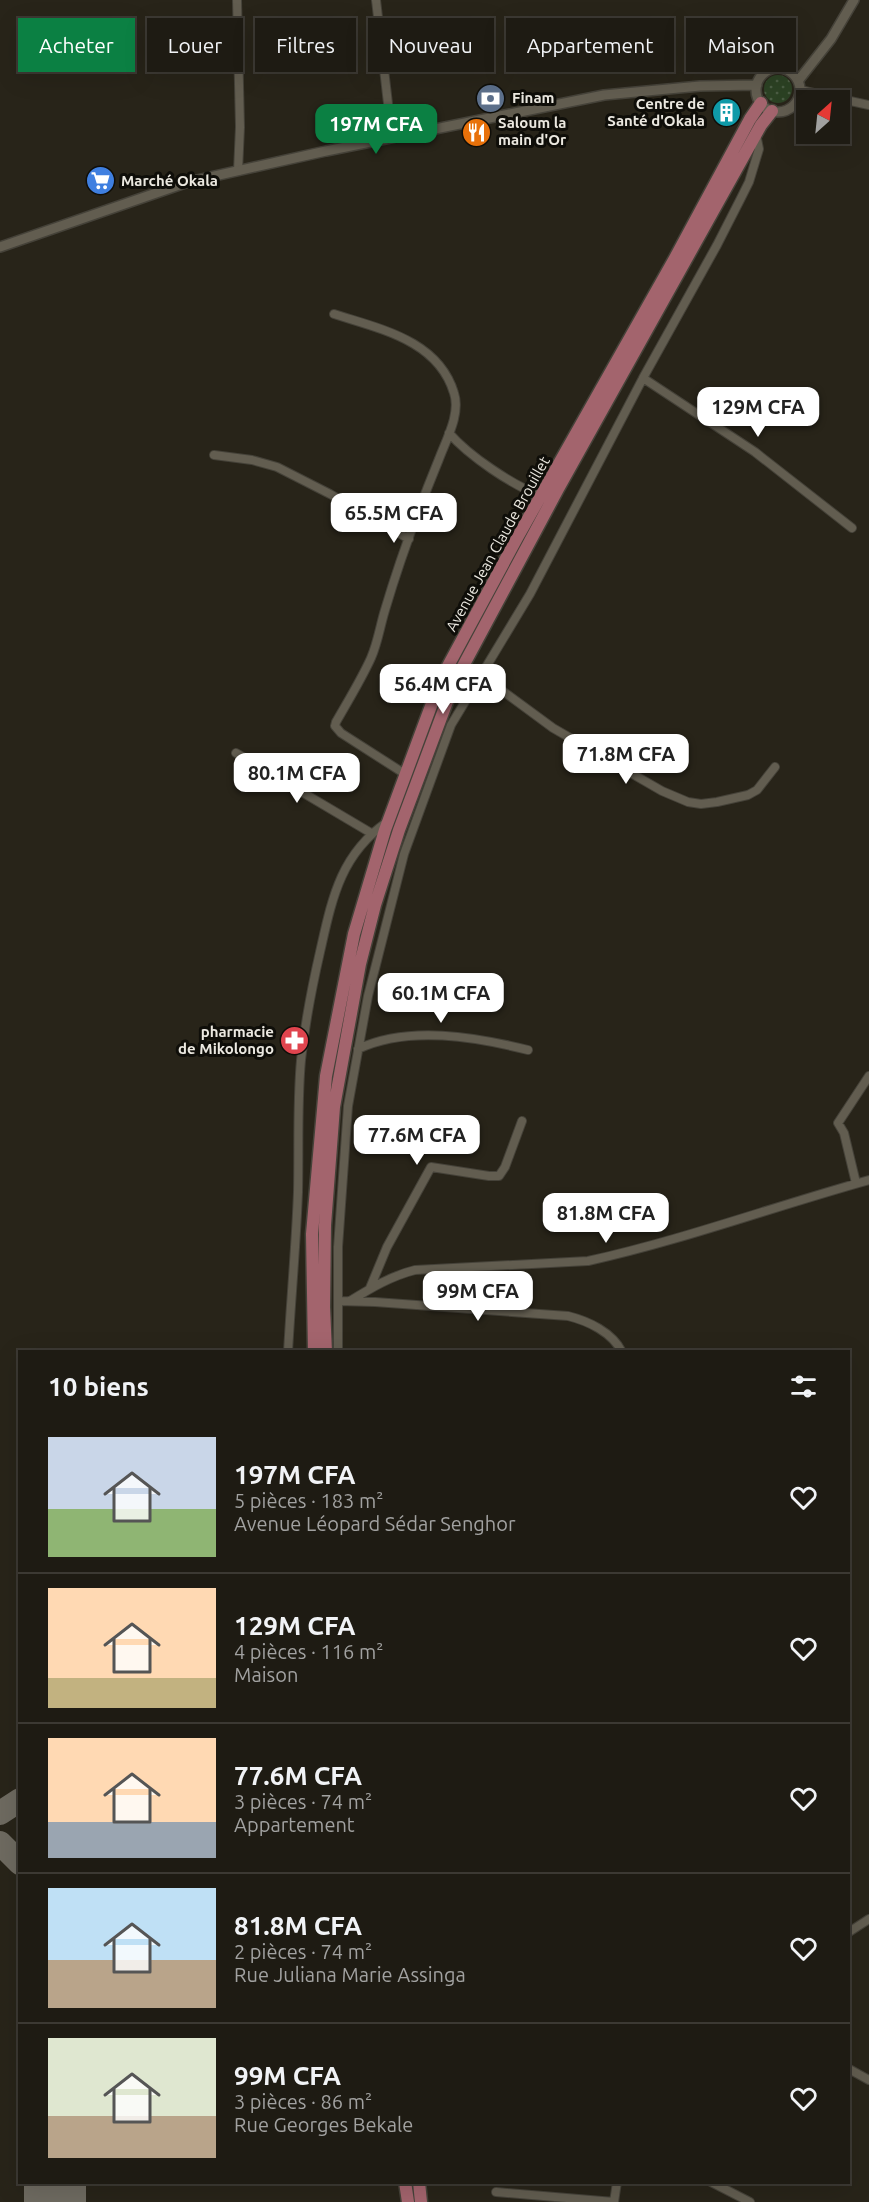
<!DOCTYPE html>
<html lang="fr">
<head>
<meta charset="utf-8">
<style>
	:root { --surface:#1e1b13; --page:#2b2821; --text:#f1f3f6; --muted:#a1a1a0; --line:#3c3933; --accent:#0b8043 }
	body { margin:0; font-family:Ubuntu,sans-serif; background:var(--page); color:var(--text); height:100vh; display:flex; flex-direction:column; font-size:22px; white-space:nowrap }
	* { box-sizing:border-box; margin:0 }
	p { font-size:20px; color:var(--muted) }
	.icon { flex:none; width:33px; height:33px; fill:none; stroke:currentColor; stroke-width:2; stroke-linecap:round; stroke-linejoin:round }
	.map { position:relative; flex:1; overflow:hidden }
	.side { position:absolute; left:18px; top:1350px; width:832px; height:834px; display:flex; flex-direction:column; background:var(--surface); border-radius:0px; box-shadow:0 6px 24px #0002,0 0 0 2px var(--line) }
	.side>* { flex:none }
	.banner { position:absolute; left:18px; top:18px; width:834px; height:54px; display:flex; gap:12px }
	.needle { width:39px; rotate:27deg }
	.buttons { position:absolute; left:796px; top:90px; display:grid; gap:12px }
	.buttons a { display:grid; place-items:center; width:54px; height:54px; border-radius:0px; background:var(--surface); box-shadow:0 6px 24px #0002,0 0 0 2px var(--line); font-size:30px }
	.price { position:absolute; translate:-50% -51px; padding:0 14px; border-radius:12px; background:#fff; color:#222; font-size:20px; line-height:39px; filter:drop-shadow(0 2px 3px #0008) }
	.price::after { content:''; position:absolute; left:50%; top:36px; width:18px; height:14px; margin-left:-9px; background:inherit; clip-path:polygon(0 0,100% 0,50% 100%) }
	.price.current { background:var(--accent); color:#fff }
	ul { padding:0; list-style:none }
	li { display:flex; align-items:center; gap:18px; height:150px; padding:0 30px }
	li+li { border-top:2px solid var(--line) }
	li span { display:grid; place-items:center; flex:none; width:168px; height:120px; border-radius:0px; color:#555 }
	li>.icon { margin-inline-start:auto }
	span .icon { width:72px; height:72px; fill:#fffc; stroke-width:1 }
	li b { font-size:26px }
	h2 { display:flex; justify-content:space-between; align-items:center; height:72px; padding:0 30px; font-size:26px }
	.chip { padding:0 21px; border-radius:0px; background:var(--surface); box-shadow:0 6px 24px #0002,0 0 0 2px var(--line); font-size:21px; line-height:54px }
	.chip.current { background:var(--accent); color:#fff }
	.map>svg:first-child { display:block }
	.grass { fill:url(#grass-dots) }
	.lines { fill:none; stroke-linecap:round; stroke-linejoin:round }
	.taxiway { stroke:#6e6a60; stroke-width:24 }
	.runway { stroke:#6e6a60; stroke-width:62 }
	.minor-casing { stroke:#454239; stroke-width:10 }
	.tertiary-casing { stroke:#454239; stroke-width:12 }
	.primary-casing { stroke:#454239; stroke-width:15 }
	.minor { stroke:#625d50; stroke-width:8 }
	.tertiary { stroke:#625d50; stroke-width:9 }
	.primary { stroke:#a3646d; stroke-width:12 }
	.labels { text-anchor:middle; stroke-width:6; stroke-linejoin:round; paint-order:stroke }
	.poi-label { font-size:15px; font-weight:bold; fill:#ebe8e0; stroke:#0f0e09; text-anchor:start }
	.street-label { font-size:15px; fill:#ebe8e0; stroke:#0f0e09 }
</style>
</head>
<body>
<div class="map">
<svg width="869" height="2202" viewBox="0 0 869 2202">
	<defs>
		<pattern id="grass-dots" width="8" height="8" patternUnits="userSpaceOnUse" patternTransform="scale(1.5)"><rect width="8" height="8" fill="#2c4224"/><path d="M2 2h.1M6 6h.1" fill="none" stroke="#4b5d44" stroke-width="1.8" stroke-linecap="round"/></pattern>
	</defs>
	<rect width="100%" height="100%" fill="#282419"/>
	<path class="grass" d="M764 89a14 14 0 1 1 28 0a14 14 0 1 1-28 0Z"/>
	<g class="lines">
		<path class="taxiway" d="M0 1813 20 1800
			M0 1843 20 1863"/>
		<path class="runway" d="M55 2202V2182"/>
		<defs>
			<path id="minor" d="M237 0 240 127 238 171
				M376 0 392 138
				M800 90 869 105
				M334 314C380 329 438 340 454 393 461 414 446 440 439 459 419 508 400 559 385 610 380 626 378 642 371 658 361 680 348 701 336 722L335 726 341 733 405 774
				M643 378 755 452 852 528
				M449 433C469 456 512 485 541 496
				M214 455 252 460 277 467 330 494 409 539
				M481 675 553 728 662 791 688 802 701 804 717 802 748 795 757 790 775 767
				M236 753 371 833
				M358 1049C409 1025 476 1037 528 1050
				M856 1183 844 1133 838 1123 869 1076
				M370 1288 387 1247 431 1167 489 1176H499L505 1167 522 1121
				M338 1301 375 1302 568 1316C588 1321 612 1332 622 1352
				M350 1301C371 1288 391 1276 415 1270L588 1261C683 1240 775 1206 869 1180
				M288 1352C291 1298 296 1245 298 1192 299 1148 297 1104 301 1060 305 1023 312 987 320 952 332 899 340 855 387 822
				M338 1352V1247L348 1106 368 996 404 854 451 725 530 594 643 378 717 245 741 198 749 182 759 149 756 134
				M849 1932 869 1919
				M849 2069 869 2080
				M711 2182 750 2202
				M496 2192 614 2202
				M614 2202 617 2182"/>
			<path id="tertiary" d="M756 90a22 22 0 1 1 44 0a22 22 0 1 1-44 0Z
				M798 81 831 39 854 0
				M0 247 188 182 326 151 604 95 700 86 757 85"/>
			<path id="primary" d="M314 1352 312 1234 326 1076 354 934 385 830 441 679 517 538 674 260 750 119 761 103
				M326 1352 324 1307 325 1225 334 1107 360 964 375 905 399 830 454 683 558 489 761 125 772 111
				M405 2182 408 2202
				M419 2182 421 2202"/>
		</defs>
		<use href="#minor" class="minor-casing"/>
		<use href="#tertiary" class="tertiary-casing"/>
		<use href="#primary" class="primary-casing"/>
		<use href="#minor" class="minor"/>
		<use href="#tertiary" class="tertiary"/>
		<use href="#primary" class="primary"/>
	</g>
	<defs>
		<symbol id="bank-disc" viewBox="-11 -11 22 22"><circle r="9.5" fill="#5c6f8a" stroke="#0f0e09"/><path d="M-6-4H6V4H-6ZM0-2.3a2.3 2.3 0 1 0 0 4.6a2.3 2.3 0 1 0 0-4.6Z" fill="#fff"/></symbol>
		<symbol id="building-disc" viewBox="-11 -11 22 22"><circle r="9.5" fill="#0f9aa8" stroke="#0f0e09"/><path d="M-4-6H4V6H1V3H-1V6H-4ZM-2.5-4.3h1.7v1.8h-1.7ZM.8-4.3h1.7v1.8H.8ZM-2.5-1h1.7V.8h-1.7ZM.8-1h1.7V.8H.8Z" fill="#fff"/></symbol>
		<symbol id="restaurant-disc" viewBox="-11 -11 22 22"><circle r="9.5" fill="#e8710a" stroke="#0f0e09"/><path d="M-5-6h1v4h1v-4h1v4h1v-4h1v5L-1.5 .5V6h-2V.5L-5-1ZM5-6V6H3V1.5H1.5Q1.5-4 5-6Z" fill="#fff"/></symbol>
		<symbol id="supermarket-disc" viewBox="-11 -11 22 22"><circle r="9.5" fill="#3f7fe0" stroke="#0f0e09"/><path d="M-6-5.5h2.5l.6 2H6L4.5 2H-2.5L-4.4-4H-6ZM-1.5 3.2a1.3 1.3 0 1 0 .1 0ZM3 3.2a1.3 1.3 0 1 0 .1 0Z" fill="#fff"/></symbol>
		<symbol id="pharmacy-disc" viewBox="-11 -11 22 22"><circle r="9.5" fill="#e0444e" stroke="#0f0e09"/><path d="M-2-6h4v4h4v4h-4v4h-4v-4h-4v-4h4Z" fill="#fff"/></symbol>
	</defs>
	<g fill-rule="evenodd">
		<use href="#bank-disc" x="474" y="82" width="33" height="33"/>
		<use href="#building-disc" x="710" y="96" width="33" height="33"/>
		<use href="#restaurant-disc" x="460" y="116" width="33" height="33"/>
		<use href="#supermarket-disc" x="84" y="164" width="33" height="33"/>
		<use href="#pharmacy-disc" x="278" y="1024" width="33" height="33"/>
	</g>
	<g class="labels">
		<g class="poi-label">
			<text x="512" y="103">Finam</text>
			<text x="705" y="109" text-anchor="end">Centre de<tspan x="705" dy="17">Santé d'Okala</tspan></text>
			<text x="498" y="128">Saloum la<tspan x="498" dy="17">main d'Or</tspan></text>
			<text x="121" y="186">Marché Okala</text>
			<text x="274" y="1037" text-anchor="end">pharmacie<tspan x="274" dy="17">de Mikolongo</tspan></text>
		</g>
		<g class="street-label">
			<text transform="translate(498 544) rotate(-61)" y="5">Avenue Jean Claude Brouillet</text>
		</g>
	</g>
</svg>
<div class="buttons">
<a><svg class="needle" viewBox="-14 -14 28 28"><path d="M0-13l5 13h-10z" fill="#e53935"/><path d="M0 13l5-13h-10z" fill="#a1a1a0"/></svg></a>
</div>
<b class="price current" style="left:376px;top:155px">197M CFA</b>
<b class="price" style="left:758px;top:438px">129M CFA</b>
<b class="price" style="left:394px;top:544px">65.5M CFA</b>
<b class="price" style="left:443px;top:715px">56.4M CFA</b>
<b class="price" style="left:626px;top:785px">71.8M CFA</b>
<b class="price" style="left:297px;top:804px">80.1M CFA</b>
<b class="price" style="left:441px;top:1024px">60.1M CFA</b>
<b class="price" style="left:417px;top:1166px">77.6M CFA</b>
<b class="price" style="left:606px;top:1244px">81.8M CFA</b>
<b class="price" style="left:478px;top:1322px">99M CFA</b>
<div class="banner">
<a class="chip current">Acheter</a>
<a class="chip">Louer</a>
<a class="chip">Filtres</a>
<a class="chip">Nouveau</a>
<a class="chip">Appartement</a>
<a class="chip">Maison</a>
</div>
<section class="side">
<h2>10 biens<svg class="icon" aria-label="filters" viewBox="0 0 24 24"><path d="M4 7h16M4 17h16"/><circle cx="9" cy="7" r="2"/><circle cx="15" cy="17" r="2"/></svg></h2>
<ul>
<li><span style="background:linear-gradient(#c9d6e8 60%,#8fb573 0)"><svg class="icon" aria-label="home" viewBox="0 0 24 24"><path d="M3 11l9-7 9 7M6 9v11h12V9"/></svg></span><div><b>197M CFA</b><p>5 pièces · 183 m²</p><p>Avenue Léopard Sédar Senghor</p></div><svg class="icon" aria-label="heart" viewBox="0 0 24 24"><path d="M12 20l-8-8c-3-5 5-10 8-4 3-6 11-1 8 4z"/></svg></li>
<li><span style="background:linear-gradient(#ffd9b3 75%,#c2b280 0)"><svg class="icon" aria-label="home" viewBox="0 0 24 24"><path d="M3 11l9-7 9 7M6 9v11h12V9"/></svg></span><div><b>129M CFA</b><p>4 pièces · 116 m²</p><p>Maison</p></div><svg class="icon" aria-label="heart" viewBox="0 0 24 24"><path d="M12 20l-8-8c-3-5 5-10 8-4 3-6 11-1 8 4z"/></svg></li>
<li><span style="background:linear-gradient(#ffd9b3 70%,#9aa5b1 0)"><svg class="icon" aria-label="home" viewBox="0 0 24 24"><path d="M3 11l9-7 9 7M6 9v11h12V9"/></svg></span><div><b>77.6M CFA</b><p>3 pièces · 74 m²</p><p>Appartement</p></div><svg class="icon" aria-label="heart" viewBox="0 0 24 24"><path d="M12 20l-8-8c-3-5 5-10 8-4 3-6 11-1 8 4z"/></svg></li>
<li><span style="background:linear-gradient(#bfe0f5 60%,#b9a48a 0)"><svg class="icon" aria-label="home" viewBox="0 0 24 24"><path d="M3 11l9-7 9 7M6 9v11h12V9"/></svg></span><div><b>81.8M CFA</b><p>2 pièces · 74 m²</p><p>Rue Juliana Marie Assinga</p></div><svg class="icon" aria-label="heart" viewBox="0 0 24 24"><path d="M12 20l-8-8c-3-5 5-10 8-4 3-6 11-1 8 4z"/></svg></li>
<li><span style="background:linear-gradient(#dfe7d0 65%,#b9a48a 0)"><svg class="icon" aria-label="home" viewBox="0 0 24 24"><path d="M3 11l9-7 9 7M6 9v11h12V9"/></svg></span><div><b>99M CFA</b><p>3 pièces · 86 m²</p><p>Rue Georges Bekale</p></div><svg class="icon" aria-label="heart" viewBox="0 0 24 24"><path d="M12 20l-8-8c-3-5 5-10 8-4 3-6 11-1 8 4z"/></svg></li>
</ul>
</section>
</div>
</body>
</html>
